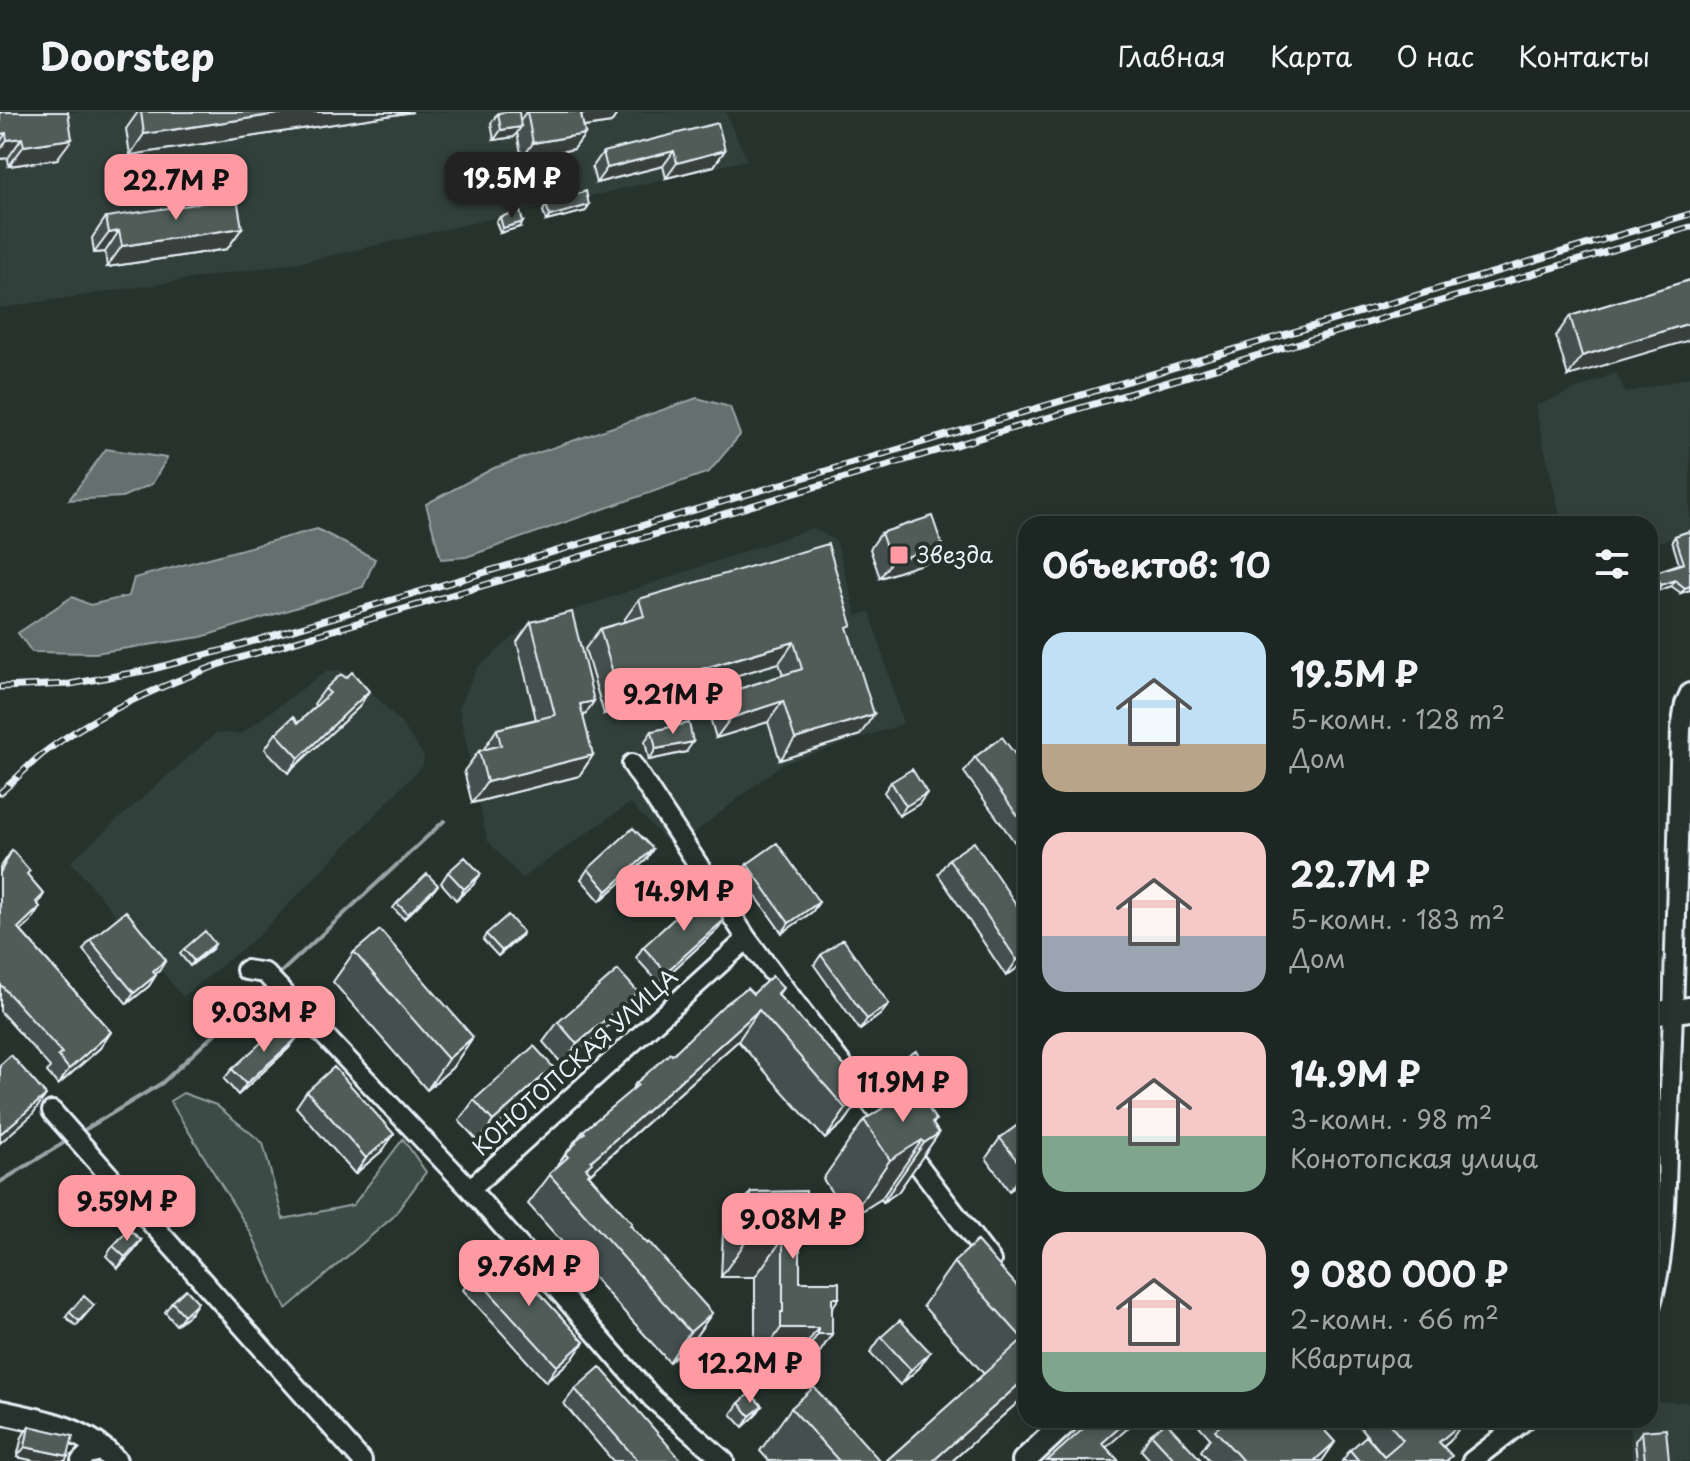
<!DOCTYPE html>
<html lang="ru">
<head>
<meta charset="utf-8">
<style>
	:root { --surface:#1c2622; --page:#29322f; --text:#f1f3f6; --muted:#a0a5a5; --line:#3a4340; --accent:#ff9aa2 }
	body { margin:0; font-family:"Playpen Sans",sans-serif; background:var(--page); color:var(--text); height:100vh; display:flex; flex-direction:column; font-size:30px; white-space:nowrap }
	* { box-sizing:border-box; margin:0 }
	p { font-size:26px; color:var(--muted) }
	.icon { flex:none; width:44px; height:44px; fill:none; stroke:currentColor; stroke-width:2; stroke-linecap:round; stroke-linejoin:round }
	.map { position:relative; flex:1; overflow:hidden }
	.sheet { position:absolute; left:1018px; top:404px; width:640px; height:912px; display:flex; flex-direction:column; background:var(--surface); border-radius:24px; box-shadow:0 4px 12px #0003,0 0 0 2px var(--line) }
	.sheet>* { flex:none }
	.price { position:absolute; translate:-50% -68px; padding:0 18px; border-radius:16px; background:var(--accent); color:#111; font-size:26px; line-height:52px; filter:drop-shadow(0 2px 4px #0008) }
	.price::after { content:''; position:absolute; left:50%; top:48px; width:24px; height:18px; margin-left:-12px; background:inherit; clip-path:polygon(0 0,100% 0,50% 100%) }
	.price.on { background:#222; color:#fff }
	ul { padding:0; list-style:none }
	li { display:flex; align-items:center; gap:24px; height:200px; padding:0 24px }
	li span { display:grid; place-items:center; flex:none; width:224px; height:160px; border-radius:24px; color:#555 }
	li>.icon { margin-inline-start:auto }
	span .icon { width:96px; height:96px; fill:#fffc; stroke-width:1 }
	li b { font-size:34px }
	h2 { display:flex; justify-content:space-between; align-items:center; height:96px; padding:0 24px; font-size:34px }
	header { display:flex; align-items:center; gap:48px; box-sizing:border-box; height:112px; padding:0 40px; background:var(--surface); border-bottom:2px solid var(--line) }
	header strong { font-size:38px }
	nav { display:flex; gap:44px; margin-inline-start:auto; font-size:28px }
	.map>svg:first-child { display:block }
	.built { fill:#333f3a }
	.green { fill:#3e4b47; stroke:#939ea0; stroke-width:2 }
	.water { fill:#636f6d; stroke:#98a3a5; stroke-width:2 }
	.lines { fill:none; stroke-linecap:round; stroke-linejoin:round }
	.stream { stroke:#98a3a5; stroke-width:4 }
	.minor-casing { stroke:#e8f1f8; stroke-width:24 }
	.major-casing { stroke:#e8f1f8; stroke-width:28 }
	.minor { stroke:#26332d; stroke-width:18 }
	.major { stroke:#26332d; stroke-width:22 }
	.rail-casing { stroke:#e8f1f8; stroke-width:7 }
	.rail { stroke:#26332d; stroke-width:4; stroke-dasharray:12; stroke-linecap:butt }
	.wall { fill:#454f4d; stroke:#e8f1f8; stroke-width:2 }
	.shaded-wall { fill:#38403e; stroke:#e8f1f8; stroke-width:2 }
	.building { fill:#505c59; stroke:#e8f1f8; stroke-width:2 }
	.poi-dot { fill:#ff9aa2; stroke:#26332d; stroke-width:3 }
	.labels { text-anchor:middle; stroke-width:8; stroke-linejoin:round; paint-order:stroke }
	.poi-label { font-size:22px; fill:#e8f1f8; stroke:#26332d; text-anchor:start }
	.street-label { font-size:22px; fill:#e8f1f8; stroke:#26332d }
</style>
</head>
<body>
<header>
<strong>Doorstep</strong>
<nav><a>Главная</a><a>Карта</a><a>О нас</a><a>Контакты</a></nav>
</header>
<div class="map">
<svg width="1690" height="1349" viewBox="0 0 1690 1349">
	<rect width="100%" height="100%" fill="#26332d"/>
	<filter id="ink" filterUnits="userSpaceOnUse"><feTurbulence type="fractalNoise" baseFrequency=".0125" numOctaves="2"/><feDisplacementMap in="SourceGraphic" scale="16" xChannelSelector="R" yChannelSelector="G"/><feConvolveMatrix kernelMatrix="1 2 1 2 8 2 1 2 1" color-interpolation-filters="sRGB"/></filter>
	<g filter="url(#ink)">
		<path class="built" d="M0 0H725L747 48 307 149 0 196Z
			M1616 261 1626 281 1690 265V420L1650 433V412H1562L1535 294Z
			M813 416 836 429 857 504 870 499 903 612 782 652 674 737 630 691 522 766 487 728 459 596 477 556 525 515Z
			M339 558 357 565 400 610 424 644 423 653 259 823 183 885 71 749 216 621 241 622 326 559Z
			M1650 1258 1651 1290H1690V1349H1632L1629 1308H1650Z"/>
		<path class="green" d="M183 981 216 993 263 1031 283 1107 353 1093 403 1027 426 1060 393 1105 286 1197 252 1123 170 989Z"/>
		<path class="water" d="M697 286 730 295 740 323 709 360 466 445 441 447 426 392 494 356Z
			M106 337 167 346 152 372 122 385 69 388Z
			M317 417 375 447 363 475 201 525 95 541 32 540 18 521 72 485 90 493 129 484 134 466Z"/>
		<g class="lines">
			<path class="stream" d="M277 864 444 709
				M81 1020 162 971 267 873
				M0 1070 70 1027"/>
			<defs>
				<path id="minor" d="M632 652 747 827 991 1149
					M246 858 265 861 470 1077 653 1287 724 1349
					M52 999 362 1349
					M470 1077 747 827
					M1650 1195C1667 1142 1665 1076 1668 1020 1675 886 1677 751 1681 617L1685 592 1690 581
					M81 1349 88 1342 105 1338
					M1472 1349 1525 1308"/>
				<path id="major" d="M1650 902 1690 897
					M0 1300C42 1309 86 1316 115 1349
					M1024 1349 1068 1308"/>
			</defs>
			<use href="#minor" class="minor-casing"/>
			<use href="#major" class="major-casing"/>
			<use href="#minor" class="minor"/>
			<use href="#major" class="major"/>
			<defs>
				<path id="rail" d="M0 575 70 572 149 558 220 539 1690 102
					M0 681C14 669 27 655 41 643 97 600 163 573 229 549L1690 115"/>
			</defs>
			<use href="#rail" class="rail-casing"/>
			<use href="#rail" class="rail"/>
		</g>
		<path class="wall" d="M0 0 57 47 9 54 8 46 0 47Z
			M138 0H413L130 43 126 17Z
			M526 0H618L611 11 584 15 585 22 574 37 522 47 517 20 514 25 494 28 491 11 498 1 520 9Z
			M725 38 714 54 666 66 663 54 596 71 592 56 603 40Z
			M546 93 586 99 546 109 543 99Z
			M106 105 242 116 227 137 107 155 105 140 94 141 92 126Z
			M500 105 520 115 500 121 496 110Z
			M1690 168 1568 264 1556 224 1570 204Z
			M1690 419V478L1681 481 1671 474 1657 479 1653 465 1656 460 1679 452 1672 429 1675 424Z
			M881 421 942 433 931 449 880 466 870 437Z
			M639 487 848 519 860 623 780 648 768 610 716 626 709 602 723 582 783 563 779 551 604 602 585 537 600 517 625 510 624 508Z
			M531 510 594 589 583 605 593 643 579 664 472 691 464 659 479 639 483 638 497 617 536 607 517 530Z
			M346 566 359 595 288 661 265 637 276 621 298 611 316 594 314 592 325 577Z
			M652 619 686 640 649 648 645 629Z
			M975 645 1026 657V746L964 660Z
			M891 670 919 692 899 704 884 680Z
			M12 738 27 763 44 782 38 792 40 795 30 811 21 819 111 920 100 936 58 973 47 960 50 955 0 899V756Z
			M949 747 1026 850 1006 864 938 762Z
			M646 748 600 789 581 767 588 757Z
			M747 752 819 790 812 800 782 821 740 762Z
			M448 760 473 773 456 788 441 771Z
			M438 773 434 778 404 807 393 796 397 791Z
			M717 818 659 871 636 846 643 835Z
			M486 822 520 825 498 844 483 828Z
			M90 828 159 859 155 862 156 863 149 874 127 892 83 838Z
			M215 832 212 837 190 854 180 842 184 837Z
			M354 840 473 925 452 956 427 978 333 870Z
			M821 843 889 892 881 902 860 918 814 853Z
			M783 876 778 883 867 978 846 1008 825 1027 738 929 589 1063 630 1113 712 1201 691 1231 669 1250 528 1092 583 1019 630 980 636 971 753 882Z
			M1026 892V909L1020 901Z
			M623 901 563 953 543 930 558 910Z
			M289 936 238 983 224 967 232 957Z
			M898 951 941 975 934 985 925 991 933 1012 939 1021 898 1080 883 1090 881 1087 849 1107 823 1067 864 1008 888 993 894 985 903 979 891 962Z
			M539 976 479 1030 459 1009 474 988Z
			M307 979 383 1038 355 1062 296 995Z
			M1026 1007V1067L1009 1079 986 1046 1000 1026Z
			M751 1080 806 1095 800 1104V1170L839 1186 832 1195V1222L805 1262H790V1256H753V1240L755 1236V1165H721L723 1120Z
			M141 1128 134 1139 118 1156 106 1144 113 1134Z
			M954 1150 1026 1184V1283L952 1349H886L984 1262 923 1194Z
			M474 1163 584 1230 573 1246 546 1270 463 1178Z
			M172 1190 191 1201 176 1213 165 1200Z
			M94 1193 76 1214 66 1205 69 1200Z
			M881 1225 930 1240 919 1256 900 1273 870 1241Z
			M575 1277 682 1349H613L564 1292Z
			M739 1291 762 1294 755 1304 743 1315 731 1302Z
			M791 1296 880 1349H769L760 1339Z
			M1194 1308H1315L1335 1330 1322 1349H1210L1201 1339 1210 1326Z
			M1354 1308H1464L1450 1329 1443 1335 1448 1349H1342L1350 1338 1384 1344Z
			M29 1314 68 1344 65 1349H35L17 1345 22 1325Z
			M1642 1319 1669 1349H1637L1635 1329Z
			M1151 1322 1202 1349H1151L1141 1338Z"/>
		<path class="shaded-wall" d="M291 0H413L130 43 144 22Z
			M592 0H618L611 11 570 17 581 2Z
			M521 15 514 25 494 28 501 18Z
			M6 21 0 30V22Z
			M585 22 574 37 522 47 533 31Z
			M22 26 8 46 0 47V38L7 28Z
			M72 27 57 47 9 54 24 34Z
			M725 38 714 54 666 66 677 51Z
			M674 39 663 54 596 71 607 56Z
			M589 93 586 99 546 109 550 104Z
			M523 110 520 115 500 121 503 116Z
			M242 116 227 137 107 155 122 134Z
			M119 119 105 140 94 141 109 121Z
			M1690 211V228L1568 264 1582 244Z
			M942 433 931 449 880 466 891 450Z
			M1675 468 1671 474 1657 479 1661 473Z
			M1690 474V478L1681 481 1685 476Z
			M794 530 779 551 604 602 619 581Z
			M369 579 359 595 288 661 299 646Z
			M594 589 580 610V592Z
			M783 589 768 610 716 626 731 606Z
			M874 602 860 623 780 648 795 627Z
			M693 630 686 640 649 648 656 637Z
			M593 643 579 664 472 691 487 670Z
			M927 681 919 692 899 704 906 694Z
			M653 737 646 748 600 789 607 779Z
			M481 762 473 773 456 788 464 777Z
			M438 773 434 778 404 807 408 802Z
			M819 790 812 800 782 821 789 811Z
			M40 795 30 811 7 831 18 816Z
			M724 808 717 818 659 871 666 860Z
			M523 820 520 825 498 844 502 839Z
			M215 832 212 837 190 854 194 849Z
			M1026 842V850L1006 864 1017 848Z
			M166 848 159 859 146 870 153 859Z
			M1650 856H1656L1650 865Z
			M156 863 149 874 127 892 134 881Z
			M638 880 623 901 563 953 577 932Z
			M889 892 881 902 860 918 867 907Z
			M759 898 738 929 577 1073 591 1049Z
			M111 920 100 936 58 973 69 957Z
			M473 925 452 956 427 978 448 947Z
			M297 926 289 936 238 983 246 972Z
			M553 955 539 976 479 1030 493 1009Z
			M941 975 934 985 916 997 924 987Z
			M867 978 846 1008 825 1027 846 997Z
			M46 983 32 1003 0 1031V1022Z
			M936 1008 881 1087 849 1107 890 1048Z
			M1650 1019H1659L1650 1031Z
			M939 1021 898 1080 883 1090 924 1031Z
			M394 1022 383 1038 355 1062 366 1046Z
			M1026 1057V1067L1009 1079 1024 1058Z
			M800 1095H806L755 1165H721L749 1125Z
			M141 1128 134 1139 118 1156 125 1145Z
			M832 1186H839L790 1256H753L781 1216Z
			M198 1190 191 1201 176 1213 184 1203Z
			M712 1201 691 1231 669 1250 690 1220Z
			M818 1222H832L805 1262H790Z
			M584 1230 573 1246 546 1270 557 1254Z
			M930 1240 919 1256 900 1273 911 1258Z
			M1026 1266V1283L952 1349H933Z
			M762 1294 755 1304 743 1315 750 1304Z
			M1128 1308H1137L1091 1349 1102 1331Z
			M1465 1308 1450 1329 1426 1349 1439 1330Z
			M1335 1330 1322 1349H1314Z
			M25 1335 68 1344 65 1349H35L17 1345Z"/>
		<path class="building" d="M0 0H68L72 27 24 34 22 26 7 28 6 21 0 22Z
			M141 0H291L144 22Z
			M504 0H519L521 15 501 18 498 1Z
			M527 0H592L581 2 585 22 533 31Z
			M718 11 725 38 677 51 674 39 607 56 603 40Z
			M586 79 589 93 550 104 546 93Z
			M237 86 242 116 122 134 119 119 109 121 106 105Z
			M520 99 523 110 503 116 500 105Z
			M1690 168V211L1582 244 1570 204Z
			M932 404 942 433 891 450 881 421Z
			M1690 419V474L1685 476 1675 468 1661 473 1656 460 1684 451 1675 424Z
			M828 432 852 513 847 515 874 602 795 627 783 589 731 606 723 582 802 557 794 530 619 581 600 517 644 504 639 487Z
			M572 500 594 589 580 592 593 643 487 670 479 639 501 633 497 617 555 603 531 510Z
			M352 560 369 579 299 646 276 621 293 605 298 611 330 581 325 577 341 562 346 566Z
			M1651 580 1652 641H1650V581Z
			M689 611 693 630 656 637 652 619Z
			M1002 625 1026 657V715L975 645Z
			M912 657 927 681 906 694 891 670Z
			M1650 672H1653L1656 737H1650Z
			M633 716 653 737 607 779 588 757Z
			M974 730 1026 807V842L1017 848 949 747Z
			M777 731 819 790 789 811 747 752Z
			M12 738 30 759 27 762 44 782 36 790 40 795 18 816 111 920 69 957 58 944 62 941 0 872V761Z
			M465 745 481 762 464 777 448 760Z
			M427 762 438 773 408 802 397 791Z
			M1650 764H1656V856H1650Z
			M701 782 724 808 666 860 643 835Z
			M126 799 166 848 153 859 156 863 134 881 90 828Z
			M508 803 523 820 502 839 486 822Z
			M380 818 473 925 448 947 354 840Z
			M205 819 215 832 194 849 184 837Z
			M843 827 889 892 867 907 821 843Z
			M618 858 638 880 577 932 558 910Z
			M772 864 783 876 777 882 867 978 846 997 759 898 591 1049 592 1051 586 1056 590 1060 588 1062 632 1111 630 1113 647 1132 649 1130 712 1201 690 1220 549 1062 568 1045 565 1042 576 1031 574 1030 585 1021 583 1019 638 973 636 971 670 941 672 943 723 894 747 876 753 882Z
			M283 911 297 926 246 972 232 957Z
			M1650 921H1658L1659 1019H1650Z
			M534 934 553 955 493 1009 474 988Z
			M916 939 941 975 924 987 898 951Z
			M11 943 46 983 0 1022V953Z
			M334 955 394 1022 366 1046 307 979Z
			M906 977 910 983 917 979 936 1008 932 1011 939 1021 924 1031 922 1028 890 1048 864 1008 896 988 894 985Z
			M1026 1007V1057L1024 1058 1000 1026Z
			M1650 1032H1657L1659 1145 1650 1152Z
			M806 1079V1095H800V1170H839V1186H832V1222H818V1216H781V1200H783V1125H749L751 1080Z
			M129 1117 141 1128 125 1145 113 1134Z
			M977 1129 1026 1184V1266L933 1349H886L1023 1227 954 1150Z
			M501 1139 584 1230 557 1254 474 1163Z
			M186 1177 198 1190 184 1203 172 1190Z
			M84 1184 94 1193 79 1209 69 1200Z
			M900 1208 930 1240 911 1258 881 1225Z
			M600 1255 682 1349H638L575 1277Z
			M814 1275 880 1349H839L791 1296Z
			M750 1281 762 1294 750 1304 739 1291Z
			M1093 1308H1128L1102 1331 1119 1349H1047Z
			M1227 1308H1315L1335 1330 1314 1349H1243L1215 1318Z
			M1386 1308H1465L1439 1330 1452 1344 1446 1349H1359L1350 1338 1366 1324 1384 1344 1403 1328Z
			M1166 1310 1202 1349H1176L1151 1322Z
			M29 1314 73 1324 68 1344 25 1335Z
			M1666 1317 1669 1349H1645L1642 1319Z"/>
	</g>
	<rect class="poi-dot" x="889" y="433" width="20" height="20" rx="4"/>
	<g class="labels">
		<g class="poi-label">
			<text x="917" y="451">Звезда</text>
		</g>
		<g class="street-label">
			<text transform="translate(575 950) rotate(-42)" y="8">КОНОТОПСКАЯ УЛИЦА</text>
		</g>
	</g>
</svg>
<b class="price on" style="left:512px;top:108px">19.5M ₽</b>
<b class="price" style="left:176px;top:110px">22.7M ₽</b>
<b class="price" style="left:673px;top:624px">9.21M ₽</b>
<b class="price" style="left:684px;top:821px">14.9M ₽</b>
<b class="price" style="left:264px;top:942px">9.03M ₽</b>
<b class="price" style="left:903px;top:1012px">11.9M ₽</b>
<b class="price" style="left:127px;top:1131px">9.59M ₽</b>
<b class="price" style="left:793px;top:1149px">9.08M ₽</b>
<b class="price" style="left:529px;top:1196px">9.76M ₽</b>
<b class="price" style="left:750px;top:1293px">12.2M ₽</b>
<section class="sheet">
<h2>Объектов: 10<svg class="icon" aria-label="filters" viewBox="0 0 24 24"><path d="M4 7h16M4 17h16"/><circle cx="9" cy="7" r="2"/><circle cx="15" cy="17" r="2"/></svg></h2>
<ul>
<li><span style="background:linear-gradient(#bfe0f5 70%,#b9a48a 0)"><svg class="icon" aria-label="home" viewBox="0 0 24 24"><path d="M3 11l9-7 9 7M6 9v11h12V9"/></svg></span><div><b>19.5M ₽</b><p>5-комн. · 128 m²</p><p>Дом</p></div></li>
<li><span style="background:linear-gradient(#f6c9c9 65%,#9aa5b1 0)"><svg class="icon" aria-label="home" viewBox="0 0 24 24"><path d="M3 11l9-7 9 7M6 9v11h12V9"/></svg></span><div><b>22.7M ₽</b><p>5-комн. · 183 m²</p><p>Дом</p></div></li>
<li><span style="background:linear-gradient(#f6c9c9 65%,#7fa58c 0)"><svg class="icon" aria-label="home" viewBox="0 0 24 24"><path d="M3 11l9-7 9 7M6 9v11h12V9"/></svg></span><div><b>14.9M ₽</b><p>3-комн. · 98 m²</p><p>Конотопская улица</p></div></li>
<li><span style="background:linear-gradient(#f6c9c9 75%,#7fa58c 0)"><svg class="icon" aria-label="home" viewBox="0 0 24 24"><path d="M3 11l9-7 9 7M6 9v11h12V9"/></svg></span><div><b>9 080 000 ₽</b><p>2-комн. · 66 m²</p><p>Квартира</p></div></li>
</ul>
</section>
</div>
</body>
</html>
